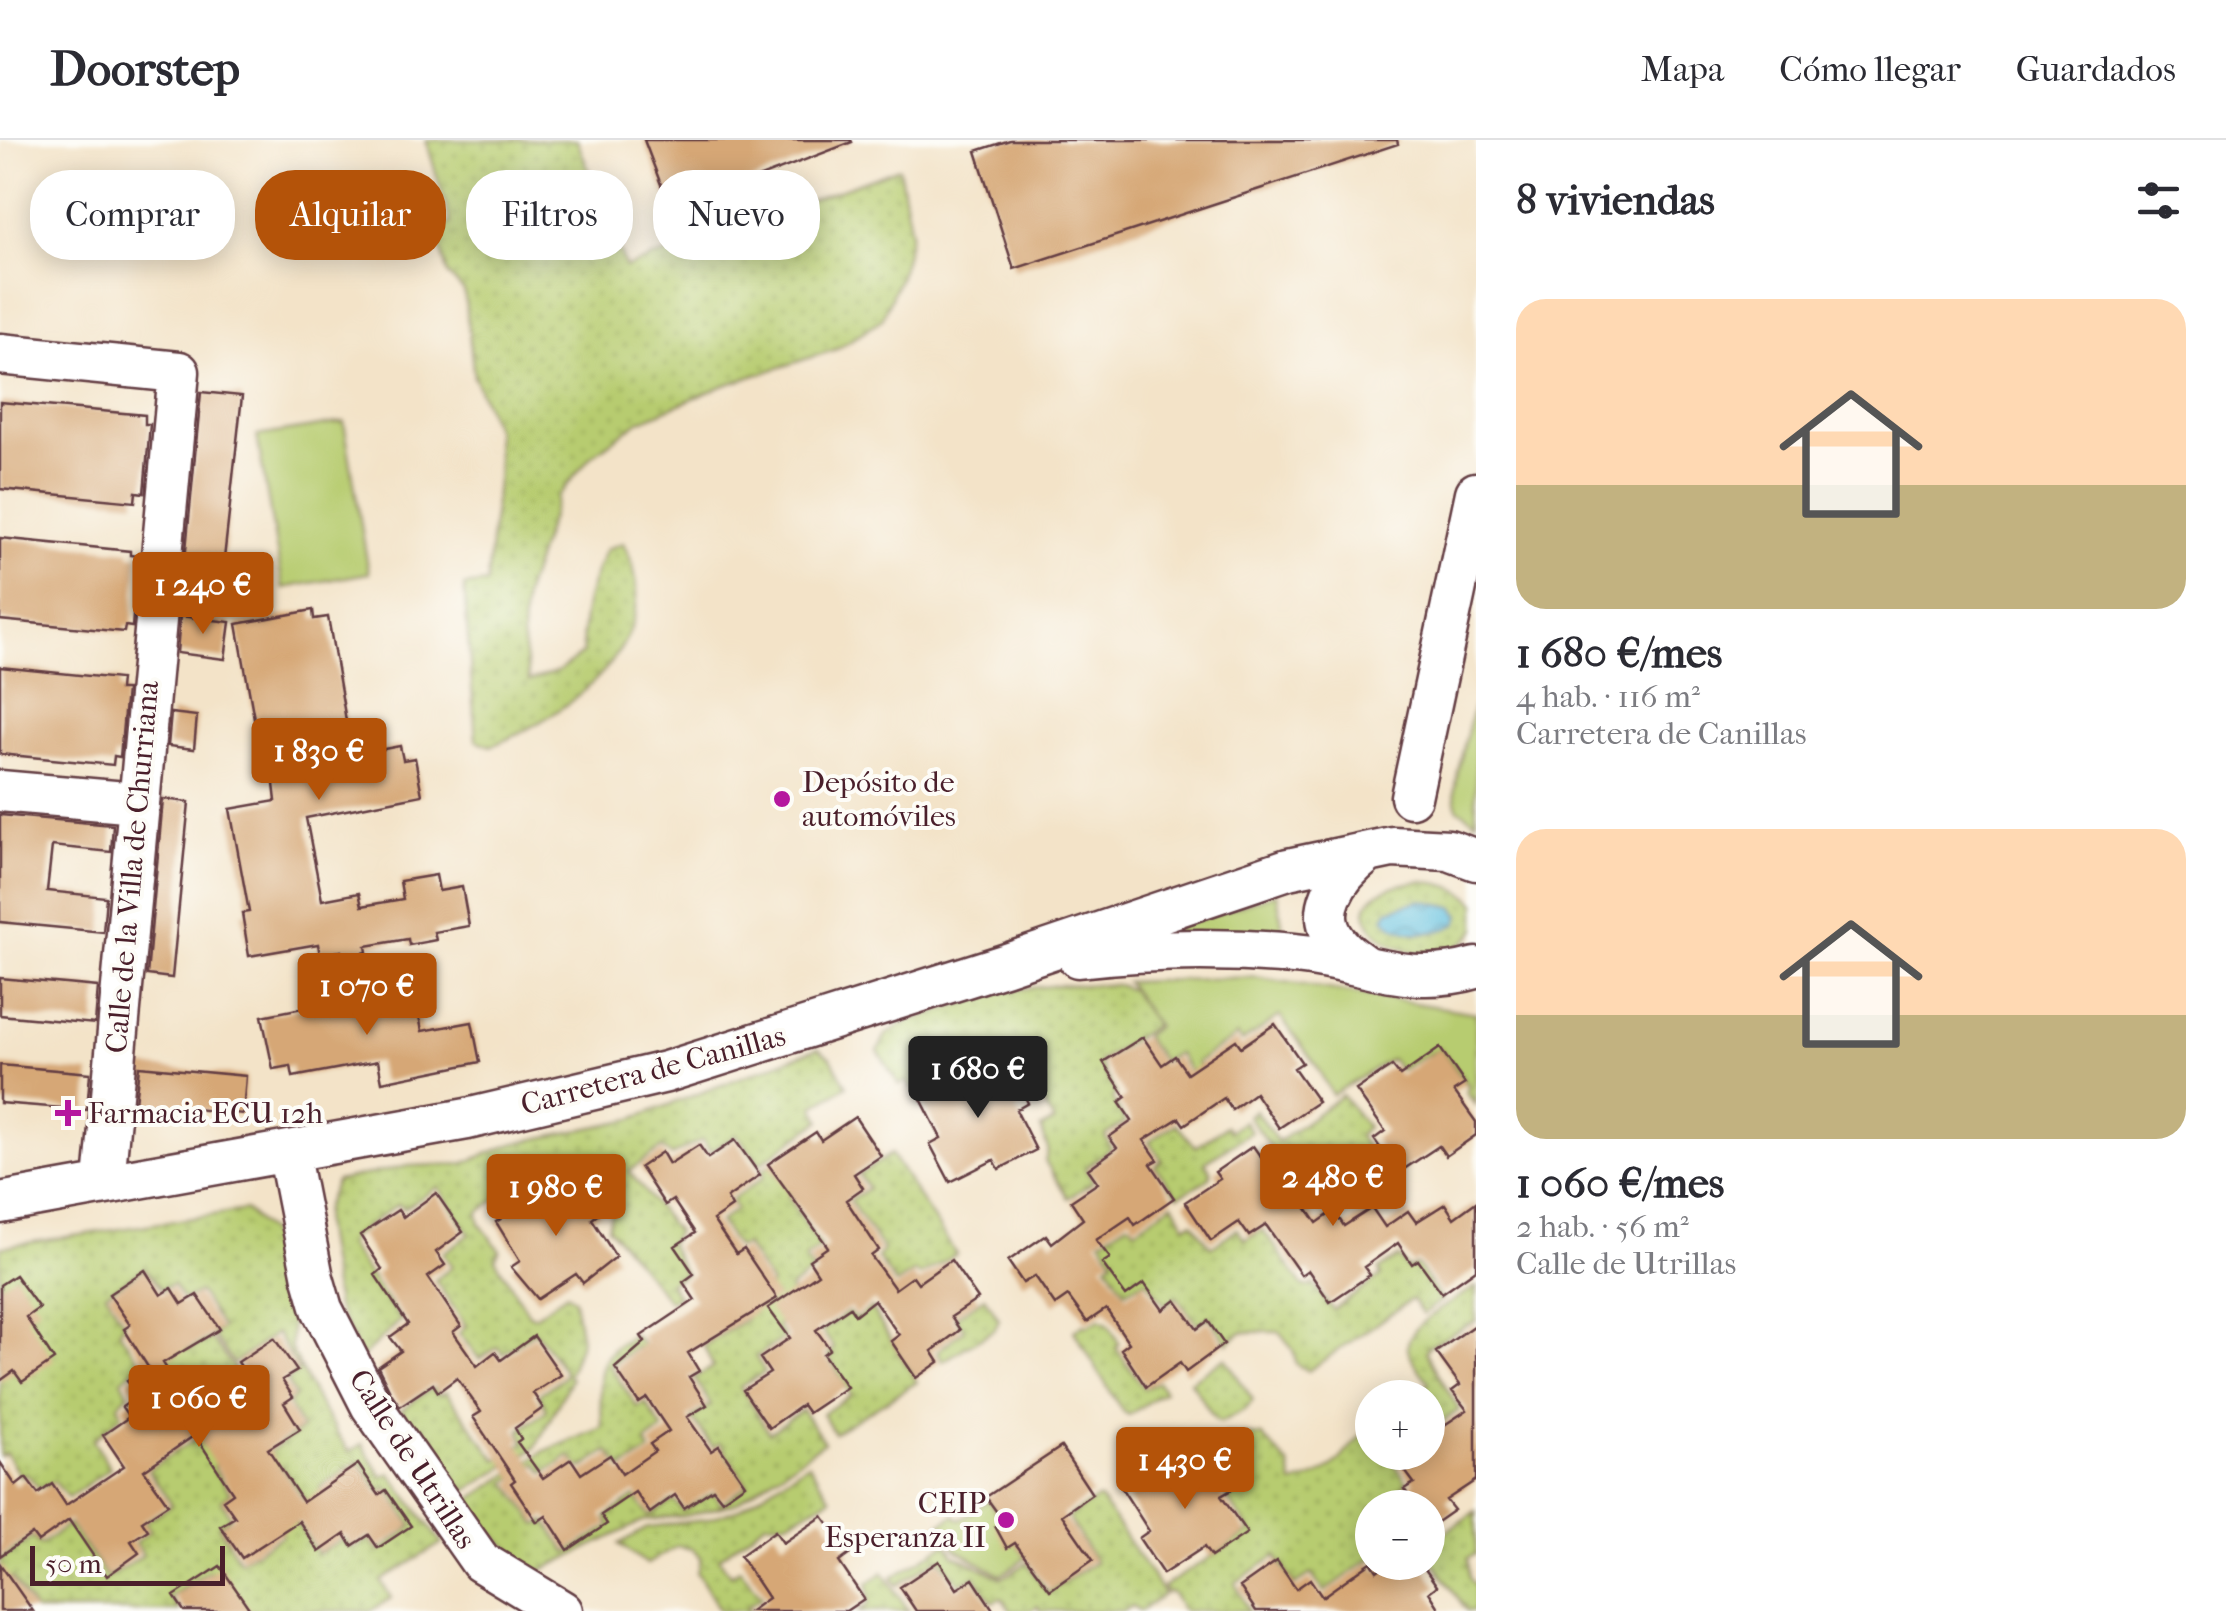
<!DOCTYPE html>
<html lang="es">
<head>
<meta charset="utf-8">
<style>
	:root { --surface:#fff; --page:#f2f2f3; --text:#2b2b33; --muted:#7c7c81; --line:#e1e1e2; --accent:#b45309 }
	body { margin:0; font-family:"IM FELL French Canon",serif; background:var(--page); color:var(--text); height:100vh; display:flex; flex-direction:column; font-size:38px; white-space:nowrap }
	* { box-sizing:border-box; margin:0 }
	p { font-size:32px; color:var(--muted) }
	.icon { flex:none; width:55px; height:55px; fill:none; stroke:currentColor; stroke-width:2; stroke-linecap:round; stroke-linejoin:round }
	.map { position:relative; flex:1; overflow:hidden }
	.side { display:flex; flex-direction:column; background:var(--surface); width:750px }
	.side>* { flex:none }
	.guide { position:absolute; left:30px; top:30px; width:950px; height:90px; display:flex; gap:20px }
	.tools { position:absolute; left:1355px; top:1240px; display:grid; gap:20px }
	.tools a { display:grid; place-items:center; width:90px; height:90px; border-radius:50%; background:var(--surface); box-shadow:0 5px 25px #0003; font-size:50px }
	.scale { position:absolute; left:30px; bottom:25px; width:195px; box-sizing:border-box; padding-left:10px; border:5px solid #4a1f2b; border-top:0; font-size:28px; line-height:35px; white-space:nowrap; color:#4a1f2b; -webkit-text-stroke:8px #fdfcf7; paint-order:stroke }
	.price { position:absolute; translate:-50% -85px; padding:0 22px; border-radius:10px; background:var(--accent); color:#fff; font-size:32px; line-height:65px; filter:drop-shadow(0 2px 5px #0008) }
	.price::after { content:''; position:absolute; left:50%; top:60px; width:30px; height:22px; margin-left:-15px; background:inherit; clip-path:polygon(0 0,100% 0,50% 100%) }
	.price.on { background:#222; color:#fff }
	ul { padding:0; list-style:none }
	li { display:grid; align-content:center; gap:20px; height:530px; padding:0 40px }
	li span { display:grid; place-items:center; height:310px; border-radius:30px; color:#555 }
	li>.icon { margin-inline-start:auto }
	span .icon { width:180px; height:180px; fill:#fffc; stroke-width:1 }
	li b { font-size:42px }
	h2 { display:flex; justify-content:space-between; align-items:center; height:120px; padding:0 40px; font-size:42px }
	.chip { padding:0 35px; border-radius:40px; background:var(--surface); box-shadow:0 5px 25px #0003; font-size:35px; line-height:90px }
	.chip.on { background:var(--accent); color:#fff }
	header { display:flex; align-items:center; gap:60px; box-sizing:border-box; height:140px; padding:0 50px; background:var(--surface); border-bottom:2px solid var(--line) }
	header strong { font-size:48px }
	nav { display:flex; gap:55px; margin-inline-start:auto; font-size:35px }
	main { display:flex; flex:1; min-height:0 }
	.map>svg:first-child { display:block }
	.grass { fill:#b7cc70; stroke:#80764e; stroke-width:2.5 }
	.park { fill:url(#park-dots); stroke:#80764e; stroke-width:2.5 }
	.water { fill:url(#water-waves); stroke:#567085; stroke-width:2.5 }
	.building { fill:#d6a776 }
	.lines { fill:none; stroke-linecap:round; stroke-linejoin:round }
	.minor-casing { stroke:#633c43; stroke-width:45 }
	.minor { stroke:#fff; stroke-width:40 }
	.poi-dot { fill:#b5179e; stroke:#fdfcf7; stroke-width:4 }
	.labels { text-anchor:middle; stroke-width:8; stroke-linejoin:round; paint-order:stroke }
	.poi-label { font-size:30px; fill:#4a1f2b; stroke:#fdfcf7; text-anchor:start }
	.street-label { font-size:30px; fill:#4a1f2b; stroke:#fdfcf7 }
</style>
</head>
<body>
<header>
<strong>Doorstep</strong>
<nav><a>Mapa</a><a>Cómo llegar</a><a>Guardados</a></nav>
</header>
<main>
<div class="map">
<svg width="1476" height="1471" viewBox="0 0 1476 1471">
	<defs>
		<pattern id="park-dots" width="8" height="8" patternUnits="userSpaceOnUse" patternTransform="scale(2.5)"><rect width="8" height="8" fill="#b7cc70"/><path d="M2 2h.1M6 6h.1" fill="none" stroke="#9faf61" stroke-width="1.8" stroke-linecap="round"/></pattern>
		<pattern id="water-waves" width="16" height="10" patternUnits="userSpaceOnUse" patternTransform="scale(2.5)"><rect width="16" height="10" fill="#61c0df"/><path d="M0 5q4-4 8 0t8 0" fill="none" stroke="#529bb5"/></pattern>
	</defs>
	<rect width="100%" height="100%" fill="#fdfcf7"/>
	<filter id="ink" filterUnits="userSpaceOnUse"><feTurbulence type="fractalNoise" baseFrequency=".01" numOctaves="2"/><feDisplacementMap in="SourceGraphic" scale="20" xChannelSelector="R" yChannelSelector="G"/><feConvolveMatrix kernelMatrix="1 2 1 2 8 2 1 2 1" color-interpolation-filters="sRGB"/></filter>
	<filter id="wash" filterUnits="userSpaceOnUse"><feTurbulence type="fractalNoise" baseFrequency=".0048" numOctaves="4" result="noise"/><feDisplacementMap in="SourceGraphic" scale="40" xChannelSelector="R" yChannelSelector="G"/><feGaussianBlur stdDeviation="2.25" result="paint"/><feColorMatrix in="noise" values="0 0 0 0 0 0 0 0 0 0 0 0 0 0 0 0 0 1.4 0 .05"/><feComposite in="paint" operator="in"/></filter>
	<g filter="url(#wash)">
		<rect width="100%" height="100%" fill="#f3e3c8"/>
		<path class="grass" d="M344 282 369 433 283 448 257 296Z
			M1473 568 1476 569V681L1457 668 1455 653 1458 631Z
			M1277 753 1284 796 1154 794Z
			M1255 837 1476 873V965L1466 952 1469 946 1440 908 1400 930 1391 919 1332 955 1316 925 1280 876 1242 902 1237 896 1197 922 1201 930 1194 938 1177 913 1162 921 1144 896 1157 886 1126 842Z
			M988 1360 1026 1418 1001 1435 957 1410 939 1385 955 1375 961 1380Z"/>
		<path class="park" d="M426 0H577L626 128 899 28 911 92 900 136 882 179 837 209 725 245 639 281 591 316 558 356 524 456 522 496 529 541 559 531 583 513C580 474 589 444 606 409L623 403C676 498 569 575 491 606L476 600 464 446 487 443 498 330 495 288 474 237 464 151 448 135 436 93 451 83Z
			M1424 741C1445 744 1461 748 1476 763V789C1428 860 1288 754 1424 741Z
			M1060 845H1118L1131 850 1155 885 1099 922 1116 954 1112 958 1125 982 1105 996 1111 1008 1085 1028 1093 1042 1068 1058 1045 1021 1048 1009 1041 988 1054 982 1031 942 1034 927 1019 935 1008 917 967 938 961 926 911 949 907 941 899 945 878 911 886 895 901 884 1002 851Z
			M818 908 831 918 847 946 814 966 821 980 760 1024 737 995 710 1011 702 1000 671 1016 662 1008 629 1031 676 1092 669 1103 685 1134 669 1143 678 1156 669 1161 608 1087 612 1069 580 1024 499 1057 478 1073 480 1084 500 1110 495 1119 529 1174 534 1176 567 1153 574 1159 581 1200 568 1236 571 1239 535 1308 458 1356 401 1270 432 1248 440 1255 446 1252 497 1320 524 1302 520 1290 547 1270 539 1254 563 1238 565 1232 535 1191 503 1214 498 1207 479 1219 459 1193 466 1186 435 1140 452 1127 443 1113 470 1094 438 1047 404 1069 398 1064 350 1098 349 1107 401 1180 361 1218 336 1166 323 1083 325 1067 336 1041 408 1026 462 1024 512 1004 632 979Z
			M1342 955 1367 987 1359 996 1386 1038 1351 1063 1335 1038 1331 1039 1325 1031 1308 1040 1292 1016 1281 1022 1248 976 1255 970 1278 1002Z
			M1244 981 1251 992 1205 1022 1211 1032 1209 1039 1178 1056 1155 1026 1162 1020 1149 1001 1176 984 1196 1007 1226 986 1230 991Z
			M891 1014 956 1114 920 1136 915 1132 896 1144 877 1117 883 1110 850 1061 868 1048 859 1035Z
			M775 1022 795 1049 788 1056 820 1107 805 1119 813 1131 789 1149 801 1169 777 1186 785 1197 756 1217 765 1232 740 1247 769 1293 802 1270 824 1302 736 1363 685 1376 646 1380 537 1433 483 1385 468 1379 459 1367 544 1311 602 1288C602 1247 588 1217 634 1195L648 1211 643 1214 636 1207 610 1226 637 1267 646 1263 663 1290 646 1302 650 1311 623 1329 608 1311 582 1329 570 1316 544 1333 537 1323 507 1342 537 1385 546 1381 567 1413 610 1386 606 1377 635 1357 649 1376 674 1360 683 1371 713 1353 721 1364 748 1345 720 1303 713 1307 692 1278 711 1265 694 1238 713 1227 704 1206 746 1179 742 1169 764 1154 771 1144 745 1105 737 1108 719 1082 736 1069 731 1060 764 1037 762 1030Z
			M1173 1063 1186 1085 1193 1082 1211 1107 1237 1089 1245 1100 1263 1090 1304 1147H1312L1313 1144 1333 1170 1381 1136 1379 1130 1399 1117 1408 1129 1417 1125 1442 1160 1423 1174 1412 1159 1308 1231 1296 1224 1293 1210 1280 1192H1242L1228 1203 1209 1177 1197 1184 1177 1157 1165 1165 1146 1140 1125 1151 1107 1124 1113 1119 1101 1100 1129 1082 1135 1089Z
			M245 1070 269 1092 291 1161V1209L315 1258 349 1312 362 1304 382 1337 390 1333 442 1403 381 1441 391 1458 370 1471H247L231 1459 209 1431 170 1457 179 1471H35L12 1438 0 1445V1420L32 1397 40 1405 69 1384 107 1438 143 1415 135 1402 151 1391 145 1382 172 1365 148 1330 203 1294 182 1261 188 1256 163 1219 182 1204 189 1210 210 1198 235 1229 207 1250 235 1291 250 1301 213 1327 230 1353 221 1360 231 1377 218 1386 240 1421 283 1395 280 1388 294 1379 318 1414 344 1398 352 1409 369 1399 379 1412 413 1386 388 1348 380 1351 358 1321 320 1347 322 1354 308 1364 282 1327 275 1330 265 1315 302 1289 288 1264 295 1256 287 1241 299 1231 276 1193 234 1223 212 1195 222 1188 199 1152 183 1160 173 1144 162 1150 145 1128 106 1153 124 1183 119 1191 142 1224 122 1240 129 1254 118 1265 122 1275 93 1300 110 1328 68 1358 54 1341 39 1348 26 1333 20 1336 6 1313 0 1316V1107Z
			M1476 1147V1181L1428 1207 1426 1212 1459 1270 1434 1288 1428 1275V1258L1414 1257 1429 1243C1423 1234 1410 1220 1408 1209 1403 1186 1460 1157 1476 1147Z
			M985 1157 999 1179 995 1189 943 1221 937 1211 964 1190 955 1177Z
			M871 1168 917 1242 834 1293 822 1274 851 1255 828 1215 834 1208 822 1191 848 1172 856 1179Z
			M1100 1179 1108 1183 1119 1203 1116 1208 1144 1249 1158 1242 1164 1251 1129 1275 1122 1271 1074 1191 1084 1184 1086 1186Z
			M1225 1218 1253 1260 1246 1269 1221 1282 1215 1279 1190 1241Z
			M1372 1285V1312L1387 1313 1407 1342 1397 1351 1408 1367 1372 1368V1420L1370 1419 1324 1452 1311 1434 1295 1445 1276 1416 1235 1443 1249 1471H1183L1171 1452 1167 1453 1163 1447 1251 1392 1226 1357 1238 1346 1214 1301 1226 1295 1262 1296 1290 1326 1293 1344C1343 1332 1338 1315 1372 1285Z
			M808 1323 831 1358 788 1381 766 1382 719 1418 730 1435 740 1429 762 1457 747 1466 750 1471H720L697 1432 701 1419 692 1409 677 1406 647 1424 619 1404 649 1387 707 1379 739 1369Z
			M1096 1359H1100L1164 1454 1140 1471 1132 1466 1124 1471H1041L1038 1466 1030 1471H1011L1002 1458 992 1462 975 1436 959 1444 939 1418 897 1445 892 1438 947 1403 954 1415 1002 1438 1027 1423 1048 1453 1095 1422 1068 1377Z
			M1476 1371V1414L1468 1418 1470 1439 1476 1446V1471H1467L1428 1415V1404Z
			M883 1432 909 1471H859L869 1464 868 1444Z"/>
		<path class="water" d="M1421 760 1453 767 1460 776 1457 784C1434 796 1403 798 1384 778L1388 770Z"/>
		<g id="blocks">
			<path class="building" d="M644 0H851L852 2 671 71Z
				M1010 0H1397L1398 4 1014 129 976 11Z
				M201 252 242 256 224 419 219 418 218 424 185 421Z
				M0 262 145 275V284H150L144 353 136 352 135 362 0 349Z
				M0 398 130 411V415L138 416 132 487 125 486 124 492 0 480Z
				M313 470 314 479 328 477 352 615 400 606 403 620 415 618 422 655 306 678 322 760 359 753 362 766 403 759 400 741 436 735 439 751 462 747 469 786 434 792 436 800 409 805 408 799 366 806 367 812 342 817 341 811 320 815 318 804 249 816 242 773 249 772 230 669 276 661 268 593 257 595 237 484Z
				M180 476 230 482 225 519 177 513Z
				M0 527 120 539 119 550H126L120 617 114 616 113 625 0 614Z
				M171 573 197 576 194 609 168 606Z
				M163 659 189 662 172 838 147 835Z
				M0 675 113 685 111 712 52 706 47 751 106 757 103 792 0 782Z
				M0 838 98 847 95 884 0 875Z
				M413 846 422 891 472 882 480 922 382 942 378 921 293 937 291 926 273 929 262 876Z
				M1275 884 1302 923 1294 928 1318 962 1279 988 1255 953 1232 970 1224 958 1184 985 1179 978 1144 1000 1158 1020 1151 1024 1174 1058 1135 1085 1130 1077 1096 1100 1110 1118 1102 1123 1126 1156 1144 1143 1163 1170 1176 1160 1197 1189 1208 1181 1224 1204 1186 1232 1180 1223 1146 1247 1121 1209 1129 1203 1106 1169 1087 1182 1068 1156 1055 1165 1035 1136 1023 1143 1008 1121 1046 1095 1052 1103 1083 1079 1071 1061 1098 1043 1088 1029 1117 1008 1109 997 1132 981 1119 962 1126 957 1103 922 1143 897 1162 925 1175 916 1187 933 1236 900 1241 907Z
				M1440 908 1465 944 1454 951 1476 982V995L1446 1016 1439 1006 1398 1033 1374 999 1385 991 1356 950 1392 926 1400 936Z
				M1007 922 1028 963 1016 970 1036 1010 999 1029 994 1020 950 1042 930 1004 941 998 918 953 957 933 963 944Z
				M0 925 90 933 87 970 0 963Z
				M139 926 246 936 243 974 135 963Z
				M855 977 881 1016 854 1034 863 1048 846 1060 879 1110 871 1116 895 1149 913 1136 918 1143 951 1120 978 1159 951 1177 960 1190 932 1211 939 1222 916 1238 891 1201 899 1195 874 1160 855 1175 850 1167 816 1190 830 1209 823 1214 847 1247 808 1273 802 1265 769 1288 743 1250 770 1233 760 1218 790 1198 768 1168 818 1134 809 1120 828 1107 768 1024 816 992 821 1000Z
				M735 1000 760 1035 727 1058 732 1067 713 1080 736 1114 744 1109 777 1158 688 1213 699 1231 689 1237 707 1265 687 1277 711 1311 719 1306 745 1344 722 1360 713 1349 684 1368 675 1355 650 1373 635 1352 601 1375 607 1384 568 1410 546 1376 537 1382 511 1343 515 1340 473 1277 481 1272 457 1238 438 1252 433 1244 400 1266 391 1253 378 1227 401 1211 390 1197 408 1184 375 1135 382 1129 360 1095 398 1070 403 1077 436 1053 463 1092 436 1112 445 1125 428 1137 461 1186 453 1192 477 1226 495 1212 501 1220 534 1196 561 1235 533 1253 543 1268 515 1288 521 1299 517 1302 543 1338 571 1319 581 1334 610 1315 622 1334 655 1311 650 1304 669 1291 647 1258 639 1263 615 1228 645 1202 641 1196 695 1160 683 1142 694 1134 675 1106 695 1093 673 1060 665 1065 640 1027 662 1012 669 1024 699 1005 708 1018Z
				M1253 1006 1276 1039 1283 1034 1317 1083 1334 1071 1344 1086 1372 1068 1385 1087 1408 1071 1416 1082 1445 1064 1454 1078 1476 1062V1129L1442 1153 1418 1120 1412 1124 1398 1103 1364 1127 1370 1135 1330 1162 1308 1130 1301 1135 1266 1085 1249 1096 1239 1082 1211 1101 1185 1062 1220 1039 1215 1032Z
				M574 1039 600 1073 592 1079 616 1117 583 1143 576 1134 538 1159 511 1127 520 1121 496 1082 510 1073 507 1069 529 1054 537 1064Z
				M145 1130 161 1155 172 1148 182 1164 197 1155 220 1189 163 1223 190 1264 242 1228 238 1222 274 1198 297 1231 282 1240 293 1257 284 1263 300 1289 268 1309 303 1362 358 1324 379 1355 386 1350 411 1386 378 1408 369 1395 352 1406 345 1394 319 1412 299 1381 242 1418 220 1386 235 1377 223 1360 233 1353 195 1295 144 1330 168 1364 142 1381 148 1390 131 1401 139 1413 107 1436 69 1380 38 1402 32 1394 0 1416V1322L16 1346 26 1338 38 1354 52 1344 66 1365 124 1326 103 1295 129 1277 122 1267 138 1256 127 1241 148 1227 124 1189 130 1185 109 1154Z
				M15 1135 39 1168 26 1177 54 1220 22 1242 14 1231 0 1241V1145Z
				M1476 1184V1340L1446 1360 1454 1370 1431 1386 1428 1381V1368H1418L1404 1349 1414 1343 1391 1312H1428V1296L1467 1270 1452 1251 1460 1245 1436 1212Z
				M1061 1307 1092 1354 1062 1375 1093 1420 1050 1450 1015 1403 1007 1408 995 1386 1004 1382 986 1357Z
				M1206 1310 1233 1349 1221 1356 1247 1393 1211 1417 1204 1407 1163 1434 1139 1398 1149 1391 1122 1349 1159 1326 1166 1337Z
				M823 1376 850 1414 839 1422 864 1459 846 1471H750L768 1458 740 1416 775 1391 783 1403Z
				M939 1421 957 1449 973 1439 994 1471H916L900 1447Z
				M1277 1421 1296 1449 1310 1439 1322 1457 1371 1422 1377 1431 1389 1422H1420L1437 1446 1429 1452 1441 1471H1256L1240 1447Z
				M0 1424 33 1471H0Z
				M220 1426 251 1471H184L174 1456Z"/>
		</g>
	</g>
	<g filter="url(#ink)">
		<use href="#blocks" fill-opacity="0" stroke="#633c43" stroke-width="2.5"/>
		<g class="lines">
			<defs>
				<path id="minor" d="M0 214 179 232 104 1042
					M0 651 137 663
					M1411 657 1476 353
					M1078 817C1149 809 1222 808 1294 814 1362 820 1406 848 1476 828
					M1366 827C1358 821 1348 815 1341 807 1309 774 1338 736 1366 714
					M288 1011 313 1138 322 1169 371 1265 481 1422 562 1471
					M0 1063 467 979 666 932 1004 825 1288 729 1392 707 1449 710 1476 720"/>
			</defs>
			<use href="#minor" class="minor-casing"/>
			<use href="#minor" class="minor"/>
		</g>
	</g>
	<g class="poi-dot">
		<circle cx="782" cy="659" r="10"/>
		<path d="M63 958h10v10h10v10h-10v10h-10v-10h-10v-10h10z"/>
		<circle cx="1006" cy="1380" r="10"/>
	</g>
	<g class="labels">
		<g class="poi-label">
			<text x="802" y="652">Depósito de<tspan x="802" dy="34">automóviles</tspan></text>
			<text x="88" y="983">Farmacia ECU 12h</text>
			<text x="986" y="1373" text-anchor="end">CEIP<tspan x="986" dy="34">Esperanza II</tspan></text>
		</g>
		<g class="street-label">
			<text transform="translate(132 727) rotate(-85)" y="10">Calle de la Villa de Churriana</text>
			<text transform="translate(653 930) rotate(-15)" y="10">Carretera de Canillas</text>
			<text transform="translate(413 1319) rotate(57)" y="10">Calle de Utrillas</text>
		</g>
	</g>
</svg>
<div class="tools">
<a>+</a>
<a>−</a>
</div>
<div class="scale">50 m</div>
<b class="price" style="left:203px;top:497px">1 240 €</b>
<b class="price" style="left:319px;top:663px">1 830 €</b>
<b class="price" style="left:367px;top:898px">1 070 €</b>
<b class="price on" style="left:978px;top:981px">1 680 €</b>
<b class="price" style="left:1333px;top:1089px">2 480 €</b>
<b class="price" style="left:556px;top:1099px">1 980 €</b>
<b class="price" style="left:199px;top:1310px">1 060 €</b>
<b class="price" style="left:1185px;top:1372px">1 430 €</b>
<div class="guide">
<a class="chip">Comprar</a>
<a class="chip on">Alquilar</a>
<a class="chip">Filtros</a>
<a class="chip">Nuevo</a>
</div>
</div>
<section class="side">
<h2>8 viviendas<svg class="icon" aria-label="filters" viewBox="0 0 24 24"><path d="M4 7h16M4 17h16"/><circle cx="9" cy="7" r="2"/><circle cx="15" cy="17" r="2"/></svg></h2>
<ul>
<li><span style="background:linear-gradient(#ffd9b3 60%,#c2b280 0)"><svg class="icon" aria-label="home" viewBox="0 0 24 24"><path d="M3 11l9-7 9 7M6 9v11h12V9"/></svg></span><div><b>1 680 €/mes</b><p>4 hab. · 116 m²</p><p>Carretera de Canillas</p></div></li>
<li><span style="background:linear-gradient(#ffd9b3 60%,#c2b280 0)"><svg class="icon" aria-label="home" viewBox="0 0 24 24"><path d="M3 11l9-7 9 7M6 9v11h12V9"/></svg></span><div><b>1 060 €/mes</b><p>2 hab. · 56 m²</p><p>Calle de Utrillas</p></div></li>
</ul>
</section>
</main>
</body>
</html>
